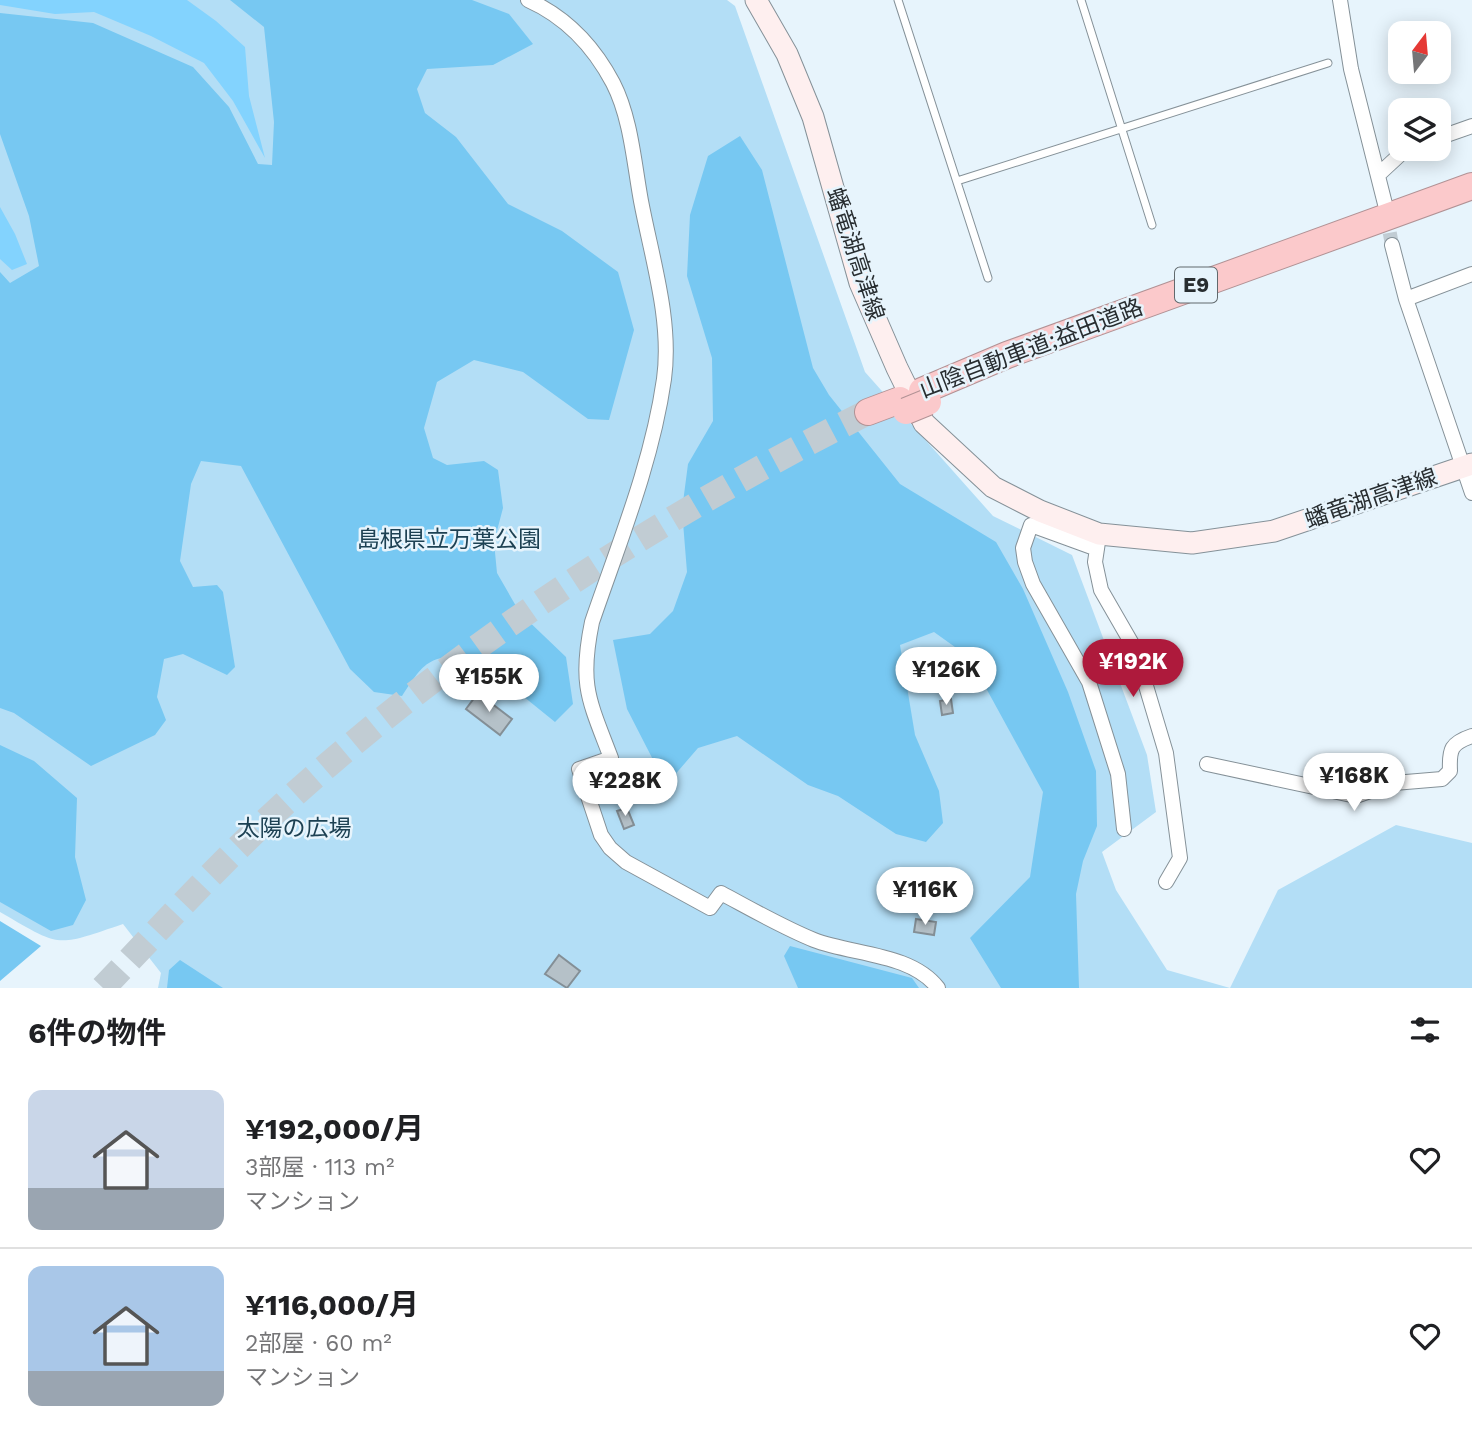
<!DOCTYPE html>
<html lang="ja">
<head>
<meta charset="utf-8">
<style>
	:root { --surface:#fff; --page:#f6f6f6; --text:#202124; --muted:#757577; --line:#e0e0e0; --accent:#ae1a3c }
	body { margin:0; font-family:"Work Sans","Noto Sans JP",sans-serif; background:var(--page); color:var(--text); height:100vh; display:flex; flex-direction:column; font-size:26px; white-space:nowrap }
	* { box-sizing:border-box; margin:0 }
	p { font-size:23px; color:var(--muted) }
	.icon { flex:none; width:38px; height:38px; fill:none; stroke:currentColor; stroke-width:2; stroke-linecap:round; stroke-linejoin:round }
	.map { position:relative; height:988px; overflow:hidden }
	.sheet { display:flex; flex-direction:column; background:var(--surface); flex:1 }
	.sheet>* { flex:none }
	.needle { width:46px; rotate:16deg }
	.tools { position:absolute; left:1388px; top:21px; display:grid; gap:14px }
	.tools a { display:grid; place-items:center; width:63px; height:63px; border-radius:14px; background:var(--surface); box-shadow:0 4px 18px #0003; font-size:35px }
	.price { position:absolute; translate:-50% -60px; padding:0 16px; border-radius:24px; background:#fff; color:#222; font-size:23px; line-height:46px; filter:drop-shadow(0 2px 4px #0008) }
	.price::after { content:''; position:absolute; left:50%; top:42px; width:21px; height:16px; margin-left:-10px; background:inherit; clip-path:polygon(0 0,100% 0,50% 100%) }
	.price.selected { background:var(--accent); color:#fff }
	ul { padding:0; list-style:none }
	li { display:flex; align-items:center; gap:21px; height:175px; padding:0 28px }
	li+li { border-top:2px solid var(--line) }
	li span { display:grid; place-items:center; flex:none; width:196px; height:140px; border-radius:14px; color:#555 }
	li>.icon { margin-inline-start:auto }
	span .icon { width:84px; height:84px; fill:#fffc; stroke-width:1 }
	li b { font-size:30px }
	h2 { display:flex; justify-content:space-between; align-items:center; height:84px; padding:0 28px; font-size:30px }
	.map>svg:first-child { display:block }
	.green { fill:#b3def6 }
	.forest { fill:#77c8f2 }
	.water { fill:#83d3fe }
	.building { fill:#b5c1c8; stroke:#848f96; stroke-width:2 }
	.lines { fill:none; stroke-linecap:round; stroke-linejoin:round }
	.street-tunnel { stroke:#c1ccd3; stroke-width:14; stroke-dasharray:14 7; stroke-linecap:butt }
	.highway-tunnel { stroke:#c1ccd3; stroke-width:26; stroke-dasharray:26 13; stroke-linecap:butt }
	.lane-casing { stroke:#859198; stroke-width:9 }
	.street-casing { stroke:#859198; stroke-width:16 }
	.secondary-casing { stroke:#859198; stroke-width:23 }
	.highway-casing { stroke:#b19295; stroke-width:28 }
	.lane { stroke:#fff; stroke-width:7 }
	.street { stroke:#fff; stroke-width:14 }
	.secondary { stroke:#feefef; stroke-width:21 }
	.highway { stroke:#fbc9cb; stroke-width:26 }
	.highway-bridge-casing { stroke:#b19295; stroke-width:28; stroke-linecap:butt }
	.highway-bridge { stroke:#fbc9cb; stroke-width:26 }
	.labels { text-anchor:middle; stroke-width:5; stroke-linejoin:round; paint-order:stroke }
	.shield { fill:#e7f4fc; stroke:#61696d; stroke-width:2 }
	.shield-label { font-size:21px; font-weight:bold; fill:#282d30 }
	.street-label { font-size:23px; fill:#282d30; stroke:#e7f4fc }
	.park-label { font-size:23px; fill:#1d4153; stroke:#e7f4fc }
</style>
</head>
<body>
<div class="map">
<svg width="1472" height="988" viewBox="0 0 1472 988">
	<rect width="100%" height="100%" fill="#e7f4fc"/>
	<path class="green" d="M0 0H727L735 6 865 372 993 516 1072 555 1147 755 1156 812 1102 852 1116 890 1167 970 1230 988 1278 890 1396 825 1472 843V988H158L161 973 123 924C55 947 62 948 0 912Z"/>
	<path class="forest" d="M230 0H472L509 14 533 44 493 65 427 69 417 89 425 113 456 137 508 204 562 231 618 272 634 330 609 420 588 419 523 372 474 360 437 382 424 428 433 458 447 465 484 461 498 470 503 508 494 542 497 573 520 613 566 657 573 704 555 722 472 655C429 657 426 659 402 696L374 692 350 669 241 466 201 461 191 484 180 561 193 587 217 585 223 592 235 667 227 675 183 654 164 659 157 697 166 720 155 735 91 766 14 713 0 708V272L10 283 39 266 29 216 0 134V13L93 23 193 67 229 107 258 164 272 165 274 122 264 27Z
		M740 136 762 170 813 368 829 395 900 484 996 542 1023 589 1068 692 1096 771 1097 826 1083 861 1076 894 1079 988H1001L970 938 1030 877 1043 792 969 657 934 632 900 645 915 735 939 791 943 823 926 842 896 834 838 796 808 785 737 736 698 748 666 785 627 709 613 640 650 634 673 611 687 572 682 510 688 464 713 421 712 358 687 276 690 215 708 156Z
		M0 745 34 761 77 798 75 857 86 900 73 925 51 931 0 902Z
		M0 921 41 946 0 981Z
		M790 946 912 978 919 988H798L784 956Z
		M180 960 223 988H167L169 970Z"/>
	<path class="water" d="M0 0H187L216 21 245 47 249 96 265 158 233 101 204 63 151 36 94 12 55 14 0 5Z
		M0 207 15 234 27 264 12 270 0 259Z"/>
	<path class="building" d="M478 693 512 719 500 735 466 709Z
		M951 699 953 713 942 715 940 701Z
		M627 808 634 825 624 829 617 811Z
		M916 919 936 922 934 935 914 932Z
		M559 955 580 971 567 988 545 974Z"/>
	<g class="lines">
		<path class="street-tunnel" d="M1386 212 1392 245"/>
		<path class="highway-tunnel" d="M103 988C176 911 248 833 329 764 492 624 675 509 868 412"/>
		<defs>
			<path id="lane" d="M898 0 988 278
				M1081 0 1152 225
				M957 181 1328 63"/>
			<path id="street" d="M528 0C566 17 594 47 613 83 631 118 634 163 641 201 652 259 672 321 664 379 652 463 619 543 592 622 579 685 589 700 611 758L579 769 601 835 610 848 626 862 710 908 721 893C751 909 782 927 814 940 853 955 911 953 938 988
				M1340 0 1351 69 1385 204
				M1438 138 1472 126
				M1378 175 1406 149
				M1392 245 1406 299 1472 493
				M1406 299 1472 274
				M1098 542 1095 562 1101 590 1135 649 1166 753 1180 858 1166 882
				M1097 549 1031 525 1023 548 1025 562 1033 584 1089 682 1118 774 1124 829
				M1207 764 1356 796 1394 783 1442 779 1450 771C1449 749 1451 743 1472 736"/>
			<path id="secondary" d="M756 0 787 54 813 117 860 283 897 368 924 423 993 487 1040 511 1099 534 1192 543 1274 531 1472 464"/>
			<path id="highway" d="M922 391 1007 355 1472 186
				M868 412 900 400"/>
		</defs>
		<use href="#lane" class="lane-casing"/>
		<use href="#street" class="street-casing"/>
		<use href="#secondary" class="secondary-casing"/>
		<use href="#highway" class="highway-casing"/>
		<use href="#lane" class="lane"/>
		<use href="#street" class="street"/>
		<use href="#secondary" class="secondary"/>
		<use href="#highway" class="highway"/>
		<defs>
			<path id="highway-bridge" d="M906 411 928 402"/>
		</defs>
		<use href="#highway-bridge" class="highway-bridge-casing"/>
		<use href="#highway-bridge" class="highway-bridge"/>
	</g>
	<g class="labels">
		<rect class="shield" x="1175" y="267.5" width="42" height="35" rx="5"/>
		<g class="shield-label">
			<text x="1196" y="292">E9</text>
		</g>
		<g class="street-label">
			<text transform="translate(856 254) rotate(72)" y="8">蟠竜湖高津線</text>
			<text transform="translate(1031 348) rotate(-21)" y="8">山陰自動車道;益田道路</text>
			<text transform="translate(1371 498) rotate(-19)" y="8">蟠竜湖高津線</text>
		</g>
		<g class="park-label">
			<text x="449" y="547">島根県立万葉公園</text>
			<text x="294" y="836">太陽の広場</text>
		</g>
	</g>
</svg>
<div class="tools">
<a><svg class="needle" viewBox="-14 -14 28 28"><path d="M0-13l5 13h-10z" fill="#e53935"/><path d="M0 13l5-13h-10z" fill="#757577"/></svg></a>
<a><svg class="icon" aria-label="layers" viewBox="0 0 24 24"><path d="M12 4l9 5-9 5-9-5zM3 14l9 5 9-5"/></svg></a>
</div>
<b class="price selected" style="left:1133px;top:699px">¥192K</b>
<b class="price" style="left:946px;top:707px">¥126K</b>
<b class="price" style="left:489px;top:714px">¥155K</b>
<b class="price" style="left:1354px;top:813px">¥168K</b>
<b class="price" style="left:625px;top:818px">¥228K</b>
<b class="price" style="left:925px;top:927px">¥116K</b>
</div>
<section class="sheet">
<h2>6件の物件<svg class="icon" aria-label="filters" viewBox="0 0 24 24"><path d="M4 7h16M4 17h16"/><circle cx="9" cy="7" r="2"/><circle cx="15" cy="17" r="2"/></svg></h2>
<ul>
<li><span style="background:linear-gradient(#c9d6e8 70%,#9aa5b1 0)"><svg class="icon" aria-label="home" viewBox="0 0 24 24"><path d="M3 11l9-7 9 7M6 9v11h12V9"/></svg></span><div><b>¥192,000/月</b><p>3部屋 · 113 m²</p><p>マンション</p></div><svg class="icon" aria-label="heart" viewBox="0 0 24 24"><path d="M12 20l-8-8c-3-5 5-10 8-4 3-6 11-1 8 4z"/></svg></li>
<li><span style="background:linear-gradient(#a9c7e8 75%,#9aa5b1 0)"><svg class="icon" aria-label="home" viewBox="0 0 24 24"><path d="M3 11l9-7 9 7M6 9v11h12V9"/></svg></span><div><b>¥116,000/月</b><p>2部屋 · 60 m²</p><p>マンション</p></div><svg class="icon" aria-label="heart" viewBox="0 0 24 24"><path d="M12 20l-8-8c-3-5 5-10 8-4 3-6 11-1 8 4z"/></svg></li>
</ul>
</section>
</body>
</html>
